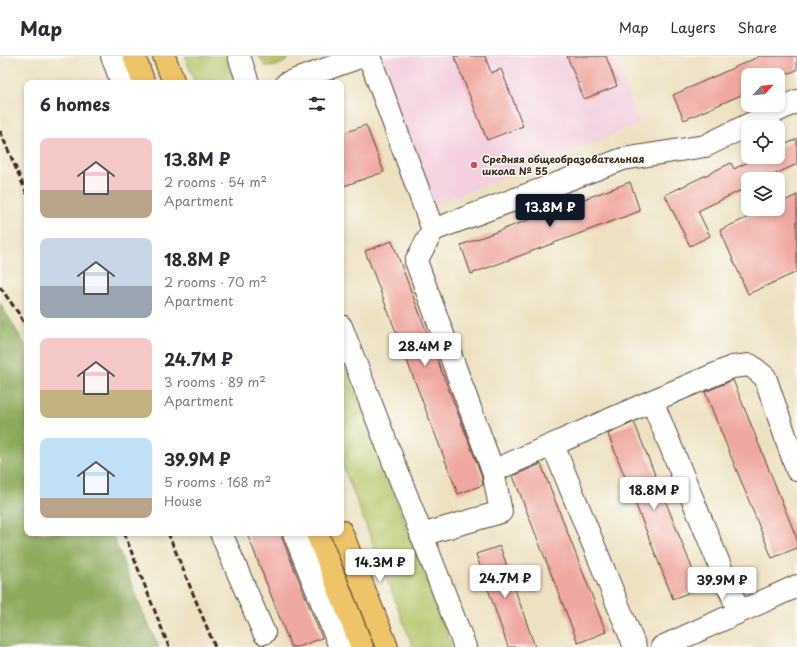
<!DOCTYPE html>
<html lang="en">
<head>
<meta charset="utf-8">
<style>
	:root { --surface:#fff; --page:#f7f7f7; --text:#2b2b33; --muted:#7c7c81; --line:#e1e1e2; --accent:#111827 }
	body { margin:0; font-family:"Playpen Sans",sans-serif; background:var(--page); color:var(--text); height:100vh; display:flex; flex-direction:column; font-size:15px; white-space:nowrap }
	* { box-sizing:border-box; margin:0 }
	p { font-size:13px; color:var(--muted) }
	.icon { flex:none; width:22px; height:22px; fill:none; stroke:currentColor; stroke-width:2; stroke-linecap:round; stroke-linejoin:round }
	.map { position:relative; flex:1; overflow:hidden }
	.panel { position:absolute; left:24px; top:24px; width:320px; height:456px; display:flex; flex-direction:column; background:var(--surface); border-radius:8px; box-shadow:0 2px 6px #0003 }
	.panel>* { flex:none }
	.needle { width:26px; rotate:63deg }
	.controls { position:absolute; left:741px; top:12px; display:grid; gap:8px }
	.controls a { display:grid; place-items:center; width:44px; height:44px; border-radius:8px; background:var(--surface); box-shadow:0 2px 6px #0003; font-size:20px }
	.price { position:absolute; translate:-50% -34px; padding:0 9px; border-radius:4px; background:#fff; color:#222; font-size:13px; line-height:26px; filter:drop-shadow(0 1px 2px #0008) }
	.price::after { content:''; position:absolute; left:50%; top:24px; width:12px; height:9px; margin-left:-6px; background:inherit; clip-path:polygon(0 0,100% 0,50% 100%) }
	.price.active { background:var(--accent); color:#fff }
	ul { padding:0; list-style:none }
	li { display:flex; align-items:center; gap:12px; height:100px; padding:0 16px }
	li span { display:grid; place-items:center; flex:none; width:112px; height:80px; border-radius:8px; color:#555 }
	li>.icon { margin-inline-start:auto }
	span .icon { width:48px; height:48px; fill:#fffc; stroke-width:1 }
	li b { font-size:17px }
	h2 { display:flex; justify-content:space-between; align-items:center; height:48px; padding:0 16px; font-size:17px }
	header { display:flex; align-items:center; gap:24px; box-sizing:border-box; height:56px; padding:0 20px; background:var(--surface); border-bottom:1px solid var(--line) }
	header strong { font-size:19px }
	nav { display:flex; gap:22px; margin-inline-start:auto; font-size:14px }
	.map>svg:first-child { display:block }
	.built { fill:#f3cfdf }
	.green { fill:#b2c467; stroke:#767742 }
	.forest { fill:#8daa5c; stroke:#646a3d }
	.building { fill:#efa7a1 }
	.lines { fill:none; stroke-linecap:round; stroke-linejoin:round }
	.minor-casing { stroke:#564537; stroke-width:24 }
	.major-casing { stroke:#564537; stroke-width:24 }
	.minor { stroke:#fff; stroke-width:22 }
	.major { stroke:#eec469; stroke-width:22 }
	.rail { stroke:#3b2a1e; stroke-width:3; stroke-dasharray:6 3; stroke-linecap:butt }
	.poi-dot { fill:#d1495b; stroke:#fdfcf7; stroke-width:1.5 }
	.labels { text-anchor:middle; stroke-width:3; stroke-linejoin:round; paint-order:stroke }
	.poi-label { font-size:10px; font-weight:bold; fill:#3b2a1e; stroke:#fdfcf7; text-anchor:start }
</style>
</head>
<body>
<header>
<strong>Map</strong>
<nav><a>Map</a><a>Layers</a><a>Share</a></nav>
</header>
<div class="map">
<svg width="797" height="591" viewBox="0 0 797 591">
	<rect width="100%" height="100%" fill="#fdfcf7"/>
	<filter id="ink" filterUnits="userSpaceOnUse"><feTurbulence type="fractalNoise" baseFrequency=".025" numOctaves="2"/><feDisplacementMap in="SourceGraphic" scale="8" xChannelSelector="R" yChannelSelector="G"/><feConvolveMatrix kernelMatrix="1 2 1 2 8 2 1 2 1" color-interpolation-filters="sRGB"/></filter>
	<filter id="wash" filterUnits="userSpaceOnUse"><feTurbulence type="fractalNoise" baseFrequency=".012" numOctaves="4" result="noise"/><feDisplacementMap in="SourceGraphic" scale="16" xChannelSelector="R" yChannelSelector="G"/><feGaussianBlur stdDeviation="0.9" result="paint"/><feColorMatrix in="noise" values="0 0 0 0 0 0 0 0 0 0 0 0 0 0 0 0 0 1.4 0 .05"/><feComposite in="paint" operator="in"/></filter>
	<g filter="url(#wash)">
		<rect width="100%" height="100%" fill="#ede1c2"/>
		<path class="built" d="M371 0H613L640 68 430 150Z"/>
		<path class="green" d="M185 0H229L238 27H195Z
			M259 0H288L287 4C280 9 274 12 265 10Z
			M341 300 452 591H413L341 405Z"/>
		<path class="forest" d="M0 247 27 292V477H112L139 548 159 591H0Z"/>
		<g id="blocks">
			<path class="building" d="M454 0H485L491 17 501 13 523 70 487 84Z
				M567 0H606L617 30 584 43Z
				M760 0H797V14L785 19H748V36L684 64 673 39Z
				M366 69 384 116 341 131V78Z
				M797 83V108L765 123H748V131L698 155 710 180 690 190 665 139 731 107 734 113 758 101H778V92Z
				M630 126 640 155 471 218 461 189Z
				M797 139V216L748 238 720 174 766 153H778V148Z
				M392 185 481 418 483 429 458 438 365 195Z
				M733 324 797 483V492L772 502 705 336Z
				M634 366 700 532 673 543 608 378Z
				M541 408 606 576 578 587 513 420Z
				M247 477H282V482L322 582 299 591H291Z
				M500 490 535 591H508L476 498Z"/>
		</g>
	</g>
	<g filter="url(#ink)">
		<use href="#blocks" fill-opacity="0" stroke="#564537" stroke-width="1"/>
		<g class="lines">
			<defs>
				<path id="minor" d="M112 0 122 27
					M239 0 248 27
					M369 0 433 174
					M287 27 363 0
					M341 270 465 591
					M652 345 739 556
					M553 389 635 591
					M493 415 652 345 732 311 750 309 765 321 797 414
					M221 477 264 577
					M294 477 340 591
					M421 479 501 456 493 415 416 205 433 174 623 103 705 90 797 45
					M662 591 797 530"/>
				<path id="major" d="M134 0 144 27
					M164 0 174 27
					M341 475 387 591
					M317 477 362 591"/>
			</defs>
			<use href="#minor" class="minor-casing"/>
			<use href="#major" class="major-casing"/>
			<use href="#minor" class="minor"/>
			<use href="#major" class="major"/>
			<path class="rail" d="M0 75 27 138
				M0 231 19 258 27 273
				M124 477 169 591
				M168 477 215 591"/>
		</g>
	</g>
	<circle class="poi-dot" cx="474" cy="109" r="4"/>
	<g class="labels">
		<g class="poi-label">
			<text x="482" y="107">Средняя общеобразовательная<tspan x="482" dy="12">школа № 55</tspan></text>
		</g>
	</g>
</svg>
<div class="controls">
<a><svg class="needle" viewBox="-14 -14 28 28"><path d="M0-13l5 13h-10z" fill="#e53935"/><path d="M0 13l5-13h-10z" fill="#7c7c81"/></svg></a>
<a><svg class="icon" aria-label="locate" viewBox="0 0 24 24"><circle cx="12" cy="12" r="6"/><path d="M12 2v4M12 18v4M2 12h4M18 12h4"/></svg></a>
<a><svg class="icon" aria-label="layers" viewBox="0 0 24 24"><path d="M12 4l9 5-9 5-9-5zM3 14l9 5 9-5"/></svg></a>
</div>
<b class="price active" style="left:550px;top:172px">13.8M ₽</b>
<b class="price" style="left:425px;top:311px">28.4M ₽</b>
<b class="price" style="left:654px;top:455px">18.8M ₽</b>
<b class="price" style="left:380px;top:527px">14.3M ₽</b>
<b class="price" style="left:505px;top:543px">24.7M ₽</b>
<b class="price" style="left:722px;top:545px">39.9M ₽</b>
<section class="panel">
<h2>6 homes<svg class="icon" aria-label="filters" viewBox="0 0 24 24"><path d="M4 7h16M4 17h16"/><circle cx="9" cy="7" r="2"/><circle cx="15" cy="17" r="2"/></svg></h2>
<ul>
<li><span style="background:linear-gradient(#f6c9c9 65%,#b9a48a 0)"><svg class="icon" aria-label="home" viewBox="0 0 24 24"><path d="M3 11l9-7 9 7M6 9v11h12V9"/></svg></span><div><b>13.8M ₽</b><p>2 rooms · 54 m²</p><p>Apartment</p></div></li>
<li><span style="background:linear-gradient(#c9d6e8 60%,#9aa5b1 0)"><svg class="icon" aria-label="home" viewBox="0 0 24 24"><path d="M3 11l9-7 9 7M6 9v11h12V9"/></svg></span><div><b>18.8M ₽</b><p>2 rooms · 70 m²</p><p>Apartment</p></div></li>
<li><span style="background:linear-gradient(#f6c9c9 65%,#c2b280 0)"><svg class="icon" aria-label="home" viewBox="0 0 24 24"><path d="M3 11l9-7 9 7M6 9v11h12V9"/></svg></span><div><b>24.7M ₽</b><p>3 rooms · 89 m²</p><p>Apartment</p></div></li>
<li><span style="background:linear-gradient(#bfe0f5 75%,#b9a48a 0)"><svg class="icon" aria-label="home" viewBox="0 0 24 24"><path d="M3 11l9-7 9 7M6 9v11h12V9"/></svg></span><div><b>39.9M ₽</b><p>5 rooms · 168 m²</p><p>House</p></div></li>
</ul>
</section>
</div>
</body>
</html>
